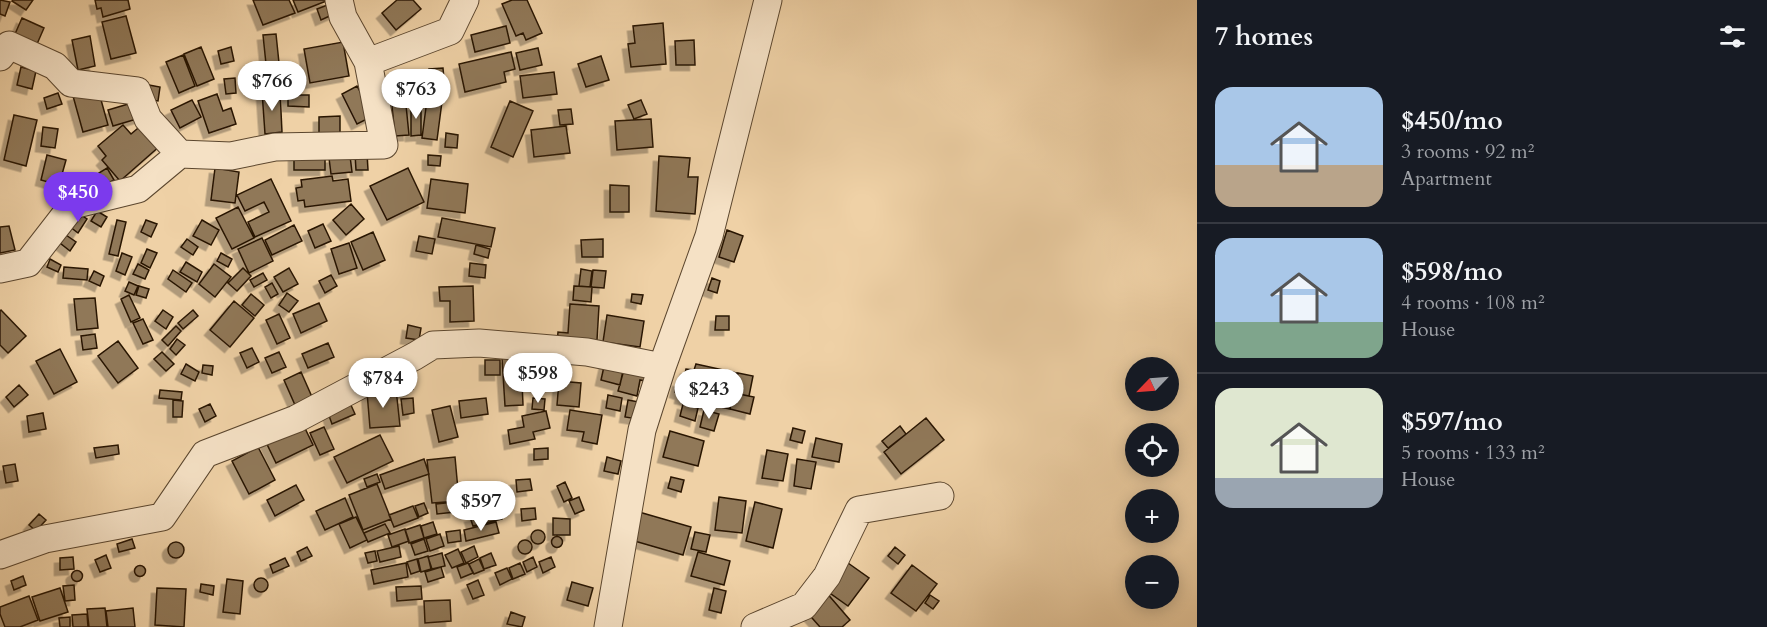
<!DOCTYPE html>
<html lang="en">
<head>
<meta charset="utf-8">
<style>
	:root { --surface:#171b24; --page:#20242c; --text:#f1f3f6; --muted:#9ea1a6; --line:#363941; --accent:#7c3aed }
	body { margin:0; font-family:Cardo,serif; background:var(--page); color:var(--text); height:100vh; display:flex; flex-direction:column; font-size:22px; white-space:nowrap }
	* { box-sizing:border-box; margin:0 }
	p { font-size:20px; color:var(--muted) }
	.icon { flex:none; width:33px; height:33px; fill:none; stroke:currentColor; stroke-width:2; stroke-linecap:round; stroke-linejoin:round }
	.map { position:relative; flex:1; overflow:hidden }
	.drawer { display:flex; flex-direction:column; background:var(--surface); width:570px }
	.drawer>* { flex:none }
	.needle { width:39px; rotate:245deg }
	.fabs { position:absolute; left:1125px; top:357px; display:grid; gap:12px }
	.fabs a { display:grid; place-items:center; width:54px; height:54px; border-radius:50%; background:var(--surface); box-shadow:0 3px 15px #0003; font-size:30px }
	.price { position:absolute; translate:-50% -51px; padding:0 14px; border-radius:21px; background:#fff; color:#222; font-size:20px; line-height:39px; filter:drop-shadow(0 2px 3px #0008) }
	.price::after { content:''; position:absolute; left:50%; top:36px; width:18px; height:14px; margin-left:-9px; background:inherit; clip-path:polygon(0 0,100% 0,50% 100%) }
	.price.selected { background:var(--accent); color:#fff }
	ul { padding:0; list-style:none }
	li { display:flex; align-items:center; gap:18px; height:150px; padding:0 18px }
	li+li { border-top:2px solid var(--line) }
	li span { display:grid; place-items:center; flex:none; width:168px; height:120px; border-radius:18px; color:#555 }
	li>.icon { margin-inline-start:auto }
	span .icon { width:72px; height:72px; fill:#fffc; stroke-width:1 }
	li b { font-size:26px }
	h2 { display:flex; justify-content:space-between; align-items:center; height:72px; padding:0 18px; font-size:26px }
	main { display:flex; flex:1; min-height:0 }
	.map>svg:first-child { display:block }
	.building { fill:#907859; stroke:#2a1706; stroke-width:1.5; filter:url(#shadow) }
	.lines { fill:none; stroke-linecap:round; stroke-linejoin:round }
	.street-casing { stroke:#5b462e; stroke-width:29 }
	.street { stroke:#f5e1c5; stroke-width:27 }
</style>
</head>
<body>
<main>
<div class="map">
<svg width="1197" height="627" viewBox="0 0 1197 627">
	<defs>
		<filter id="shadow"><feDropShadow dx="-5.5" dy="5.5" stdDeviation="0" flood-color="#0004"/></filter>
	</defs>
	<rect width="100%" height="100%" fill="#efd1a6"/>
	<filter id="stains"><feTurbulence type="fractalNoise" baseFrequency=".00333" numOctaves="4"/><feColorMatrix values="0 0 0 0 .2 0 0 0 0 .09 0 0 0 0 .02 0 0 0 .5 -.17"/></filter>
	<radialGradient id="worn" r=".72"><stop offset=".6" stop-color="#630" stop-opacity="0"/><stop offset="1" stop-color="#630" stop-opacity=".3"/></radialGradient>
	<path class="building" d="M0 0 10 2 5 16 0 14Z
		M13 0H33L26 10 12 1Z
		M95 0H128L130 9 103 17 101 8 97 9Z
		M253 0H289L295 13 263 25Z
		M293 0H329L298 12Z
		M397 0H413L421 9 396 30 382 13Z
		M512 0H527L542 33 526 40 523 33 516 36 502 4Z
		M330 4 334 14 321 20 317 9Z
		M126 16 136 53 111 59 102 22Z
		M22 18 44 28 37 44 15 34Z
		M663 23 666 64 631 67 628 44 635 43 633 26Z
		M506 26 510 43 475 52 471 35Z
		M276 34 279 63 266 64 263 35Z
		M90 36 95 66 78 70 72 40Z
		M694 40 695 65H676L675 41Z
		M343 42 349 76 310 83 304 49Z
		M201 47 214 79 197 86 184 54Z
		M231 47 234 61 221 64 218 51Z
		M538 48 542 65 520 70 516 53Z
		M511 52 515 69 504 72 506 82 465 92 459 64Z
		M183 55 195 86 179 93 166 62Z
		M601 56 609 80 586 87 578 64Z
		M21 67 36 71 32 89 17 85Z
		M274 67 276 84 253 86 252 70Z
		M443 68 444 80 430 81 429 69Z
		M554 72 557 94 523 98 520 76Z
		M235 78 236 93 226 94 224 79Z
		M301 81V90L287 91V82Z
		M149 85 160 87 158 101 146 99Z
		M357 86 373 116 357 124 342 94Z
		M98 89 108 125 83 132 73 96Z
		M262 91H280L282 132 265 134Z
		M428 92 443 94 437 140 422 138Z
		M58 93 62 104 47 109 44 98Z
		M217 94 223 111 231 108 236 124 209 133 198 101Z
		M288 95H309V107L288 106Z
		M192 100 201 117 180 128 171 110Z
		M641 100 647 114 634 119 628 105Z
		M510 101 533 111 513 157 491 147Z
		M135 102 140 118 113 126 108 110Z
		M406 105 409 135 395 136 392 106Z
		M411 105H421V135L411 136Z
		M571 109 573 124 560 125 558 110Z
		M14 115 37 120 26 166 4 160Z
		M340 116V134H319V117Z
		M651 119 653 147 617 150 615 121Z
		M143 124 161 145 120 181 102 160 106 156 98 146 123 125 131 134Z
		M566 126 570 153 534 157 531 130Z
		M43 127 58 129 55 148 41 146Z
		M446 133 458 135 457 148 445 147Z
		M294 150H325V170H294Z
		M367 153 368 170H356L355 154Z
		M47 155 66 160 59 185 41 180Z
		M428 155 441 156 440 166 428 165Z
		M350 156 352 172 331 174 329 158Z
		M659 156 690 158 688 177H698L695 214 656 211Z
		M107 168 114 180 100 188 94 176Z
		M215 168 239 172 235 203 211 200Z
		M408 168 424 202 387 220 370 186Z
		M332 176 333 181 348 179 351 201 305 207 304 200 298 201 296 188 302 187 301 180Z
		M271 179 291 221 255 237 248 222 269 212 264 202 245 211 237 195Z
		M431 179 468 184 465 213 427 208Z
		M610 185 629 186V212H610Z
		M351 204 364 219 346 235 333 220Z
		M238 207 254 238 232 249 216 218Z
		M97 211 107 217 101 227 91 221Z
		M78 213 87 219 78 233 69 226Z
		M442 218 495 228 491 247 438 237Z
		M117 220 126 222 118 256 109 254Z
		M146 220 157 224 151 237 141 232Z
		M202 220 219 230 211 245 193 236Z
		M323 224 331 241 315 248 308 231Z
		M294 225 302 241 272 255 265 240Z
		M9 226 15 250 0 253V227Z
		M727 230 743 236 734 262 719 257Z
		M373 232 385 260 363 270 351 242Z
		M66 235 76 242 70 251 60 243Z
		M419 236 435 239 432 254 416 251Z
		M262 238 273 261 249 273 238 249Z
		M187 239 198 247 193 255 181 247Z
		M603 239V257H582L581 240Z
		M349 243 357 268 339 274 331 249Z
		M476 245 490 249 488 258 474 254Z
		M147 249 157 253 150 268 141 263Z
		M122 253 132 257 125 275 116 271Z
		M221 253 232 259 228 267 217 261Z
		M50 259 61 265 58 272 47 267Z
		M186 262 202 272 197 282 180 272Z
		M470 263 486 265 485 278 469 276Z
		M138 264 149 270 145 279 133 274Z
		M214 264 231 277 215 297 199 284Z
		M64 267 88 269 87 280 63 278Z
		M243 268 251 276 237 291 228 283Z
		M289 268 298 284 283 292 274 277Z
		M581 269 592 271 590 287 579 286Z
		M173 270 192 283 186 292 168 279Z
		M593 270 606 271 604 288 591 287Z
		M94 271 104 276 100 286 89 281Z
		M263 273 267 280 254 287 250 280Z
		M331 275 337 286 325 293 319 281Z
		M712 278 720 281 717 293 708 290Z
		M129 282 138 286 134 295 125 291Z
		M272 283 278 294 271 298 265 287Z
		M139 286 149 289 146 298 136 295Z
		M473 286 474 321 450 322V301H440L439 287Z
		M574 286 592 287 591 302 573 300Z
		M287 293 298 301 289 312 279 305Z
		M251 294 264 305 255 316 242 305Z
		M632 294 643 295 641 304 631 302Z
		M129 295 140 318 131 322 121 299Z
		M95 298 98 328 77 330 74 299Z
		M234 301 254 318 230 347 210 330Z
		M319 303 327 321 301 333 293 314Z
		M570 304 599 306 597 340 581 339 557 344 558 332 568 333Z
		M1 310 26 336 8 353 0 345V311Z
		M163 310 173 317 166 329 155 321Z
		M193 310 198 316 183 329 178 323Z
		M279 314 290 338 277 344 266 320Z
		M607 315 644 321 640 347 603 342Z
		M716 316H729V330H715Z
		M143 319 153 340 143 344 133 323Z
		M408 325 421 328 419 340 406 338Z
		M176 326 181 331 168 346 162 340Z
		M95 334 97 348 83 350 81 336Z
		M177 339 185 345 176 355 170 349Z
		M118 341 138 368 118 383 98 356Z
		M328 343 334 357 308 368 302 354Z
		M252 348 259 362 247 368 240 353Z
		M60 349 77 382 54 394 36 361Z
		M162 352 174 364 166 371 154 359Z
		M279 352 286 367 272 373 265 358Z
		M521 357 523 405 505 406 502 358Z
		M485 360H500V375H485Z
		M605 362 624 366 620 385 601 380Z
		M186 364 199 372 195 381 181 374Z
		M696 364 737 373 730 409 680 398 681 394 675 392 678 381 683 382 686 369 694 370Z
		M203 365 213 366 212 375 202 373Z
		M625 366 647 371 645 381 640 380 637 396 618 391Z
		M301 372 312 397 295 405 284 380Z
		M738 373 753 376 749 396 734 393Z
		M408 377 413 389 401 394 396 382Z
		M559 381 581 383 579 407 557 405Z
		M19 385 28 395 14 407 6 397Z
		M396 389 400 426 370 428 367 392Z
		M160 390 182 392 181 400 159 398Z
		M734 393 754 397 750 414 730 409Z
		M608 395 622 398 620 411 606 408Z
		M413 398 414 413 403 415 401 399Z
		M486 398 488 414 461 418 459 401Z
		M533 398 545 399 544 410 532 409Z
		M173 400 183 401 182 417H173Z
		M628 400 639 402 637 419 625 417Z
		M350 403 355 414 332 424 328 413Z
		M210 404 216 416 205 422 199 409Z
		M683 404 698 408 695 421 680 416Z
		M450 406 458 437 439 442 432 410Z
		M570 410 602 415 597 444 582 441 584 432 567 430Z
		M704 410 719 414 714 431 700 427Z
		M546 411 550 428 533 432 535 439 510 444 508 430 524 427 522 416Z
		M43 413 46 429 29 432 27 416Z
		M926 418 944 440 901 474 884 452Z
		M301 420 313 445 276 463 264 438Z
		M900 426 906 434 888 448 882 441Z
		M324 427 334 449 320 455 310 433Z
		M793 428 805 431 802 443 790 440Z
		M670 431 704 441 698 466 663 457Z
		M380 435 393 461 347 483 334 457Z
		M816 438 842 444 839 462 812 457Z
		M118 445 119 454 96 458 94 448Z
		M258 447 275 480 249 494 232 461Z
		M548 448V459L534 460V449Z
		M767 450 788 454 783 481 762 478Z
		M455 457 459 501 432 503 427 460Z
		M607 457 621 461 618 474 604 471Z
		M424 459 429 474 385 489 380 475Z
		M797 459 816 462 811 489 794 486Z
		M15 464 18 481 6 483 3 466Z
		M377 474 380 482 367 487 364 479Z
		M671 477 684 480 681 492 668 488Z
		M530 479 532 490 517 492 516 480Z
		M565 482 572 498 564 502 557 486Z
		M377 484 391 519 363 530 349 495Z
		M296 485 304 500 275 516 267 500Z
		M579 497 584 510 575 514 569 501Z
		M719 497 746 501 742 533 715 530Z
		M345 498 353 517 325 530 316 511Z
		M455 502V512L437 514 436 504Z
		M755 502 782 509 773 548 746 541Z
		M424 503 428 513 419 517 415 506Z
		M413 506 418 518 394 527 389 515Z
		M535 508 536 519 522 521 521 509Z
		M500 510 502 519 473 526 470 517Z
		M639 512 691 527 683 555 631 540Z
		M39 514 46 520 36 531 29 525Z
		M356 517 367 540 350 548 339 524Z
		M553 518 570 519V535H553Z
		M433 522 437 534 424 538 421 526Z
		M496 522 499 533 466 541 464 530Z
		M385 524 390 533 368 542 364 533Z
		M420 525 424 538 409 543 405 530Z
		M405 529 409 541 392 547 388 535Z
		M460 530 461 541 448 543 446 532Z
		M531 537a7 7 0 1 1 14 0a7 7 0 1 1-14 0Z
		M695 532 710 535 706 552 691 549Z
		M440 534 444 546 430 551 426 539Z
		M551.5 542a5.5 5.5 0 1 1 11 0a5.5 5.5 0 1 1-11 0Z
		M132 539 135 548 119 552 117 544Z
		M424 539 428 551 415 555 411 544Z
		M518 547a7 7 0 1 1 14 0a7 7 0 1 1-14 0Z
		M168 550a8 8 0 1 1 16 0a8 8 0 1 1-16 0Z
		M399 546 401 557 380 562 377 551Z
		M474 546 478 557 466 563 461 552Z
		M307 547 312 556 301 561 297 552Z
		M895 547 905 555 898 564 888 556Z
		M458 549 464 563 452 568 445 555Z
		M375 551 377 561 368 563 365 553Z
		M698 552 730 561 724 585 691 576Z
		M442 553 445 566 432 569 428 557Z
		M491 553 496 565 484 569 480 558Z
		M106 555 111 568 100 572 95 560Z
		M428 556 431 569 421 572 418 559Z
		M73 557 74 569 60 570V558Z
		M533 557 537 567 527 572 523 562Z
		M551 557 555 567 543 573 539 562Z
		M285 558 289 566 273 573 270 565Z
		M417 559 420 571 411 574 407 562Z
		M479 559 484 570 474 574 469 564Z
		M406 563 408 577 374 584 371 570Z
		M468 563 473 573 461 578 457 567Z
		M520 563 525 574 513 579 509 568Z
		M848 563 869 578 848 606 827 591Z
		M912 565 937 584 916 611 891 593Z
		M134.5 571a5.5 5.5 0 1 1 11 0a5.5 5.5 0 1 1-11 0Z
		M441 567 444 577 428 582 425 572Z
		M507 568 512 579 500 585 495 573Z
		M71.5 576a5.5 5.5 0 1 1 11 0a5.5 5.5 0 1 1-11 0Z
		M23 576 26 585 14 590 11 581Z
		M254 585a7 7 0 1 1 14 0a7 7 0 1 1-14 0Z
		M227 579 243 581 240 614 223 612Z
		M478 580 484 595 473 599 467 585Z
		M572 582 593 588 588 606 567 600Z
		M201 584 214 586 213 595 200 592Z
		M74 585 75 600 65 601 63 586Z
		M421 586 422 599 397 601 396 587Z
		M60 588 68 612 40 621 32 597Z
		M157 588 186 589 184 627 155 625Z
		M714 588 726 591 721 613 709 610Z
		M825 591 850 620 842 627H820L805 610Z
		M930 595 939 601 933 609 925 603Z
		M29 596 38 620 20 627H5L0 614V607Z
		M450 600 451 621 425 623 424 601Z
		M105 608 107 627H89L87 609Z
		M133 608 135 627H108L106 611Z
		M511 612 525 617 522 627 507 624Z
		M87 614 88 627H73L72 615Z
		M70 617V627H60L59 618Z"/>
	<g class="lines">
		<defs>
			<path id="street" d="M339 0 343 17 368 62
				M0 57 9 45 55 66 71 83 137 91 148 119 180 154
				M0 269 28 263 73 205 138 189 180 154 231 156 275 147 384 145 368 62 450 31 465 0
				M0 555 45 539 162 517 205 454 296 419 415 356 433 345 479 343 587 352 662 367
				M608 627 642 430 662 367 709 236 768 0
				M755 627 804 606 827 576 859 510 940 496"/>
		</defs>
		<use href="#street" class="street-casing"/>
		<use href="#street" class="street"/>
	</g>
	<rect width="100%" height="100%" filter="url(#stains)"/>
	<rect width="100%" height="100%" fill="url(#worn)"/>
</svg>
<div class="fabs">
<a><svg class="needle" viewBox="-14 -14 28 28"><path d="M0-13l5 13h-10z" fill="#e53935"/><path d="M0 13l5-13h-10z" fill="#9ea1a6"/></svg></a>
<a><svg class="icon" aria-label="locate" viewBox="0 0 24 24"><circle cx="12" cy="12" r="6"/><path d="M12 2v4M12 18v4M2 12h4M18 12h4"/></svg></a>
<a>+</a>
<a>−</a>
</div>
<b class="price" style="left:272px;top:112px">$766</b>
<b class="price" style="left:416px;top:120px">$763</b>
<b class="price selected" style="left:78px;top:223px">$450</b>
<b class="price" style="left:538px;top:404px">$598</b>
<b class="price" style="left:383px;top:409px">$784</b>
<b class="price" style="left:709px;top:420px">$243</b>
<b class="price" style="left:481px;top:532px">$597</b>
</div>
<section class="drawer">
<h2>7 homes<svg class="icon" aria-label="filters" viewBox="0 0 24 24"><path d="M4 7h16M4 17h16"/><circle cx="9" cy="7" r="2"/><circle cx="15" cy="17" r="2"/></svg></h2>
<ul>
<li><span style="background:linear-gradient(#a9c7e8 65%,#b9a48a 0)"><svg class="icon" aria-label="home" viewBox="0 0 24 24"><path d="M3 11l9-7 9 7M6 9v11h12V9"/></svg></span><div><b>$450/mo</b><p>3 rooms · 92 m²</p><p>Apartment</p></div></li>
<li><span style="background:linear-gradient(#a9c7e8 70%,#7fa58c 0)"><svg class="icon" aria-label="home" viewBox="0 0 24 24"><path d="M3 11l9-7 9 7M6 9v11h12V9"/></svg></span><div><b>$598/mo</b><p>4 rooms · 108 m²</p><p>House</p></div></li>
<li><span style="background:linear-gradient(#dfe7d0 75%,#9aa5b1 0)"><svg class="icon" aria-label="home" viewBox="0 0 24 24"><path d="M3 11l9-7 9 7M6 9v11h12V9"/></svg></span><div><b>$597/mo</b><p>5 rooms · 133 m²</p><p>House</p></div></li>
</ul>
</section>
</main>
</body>
</html>
